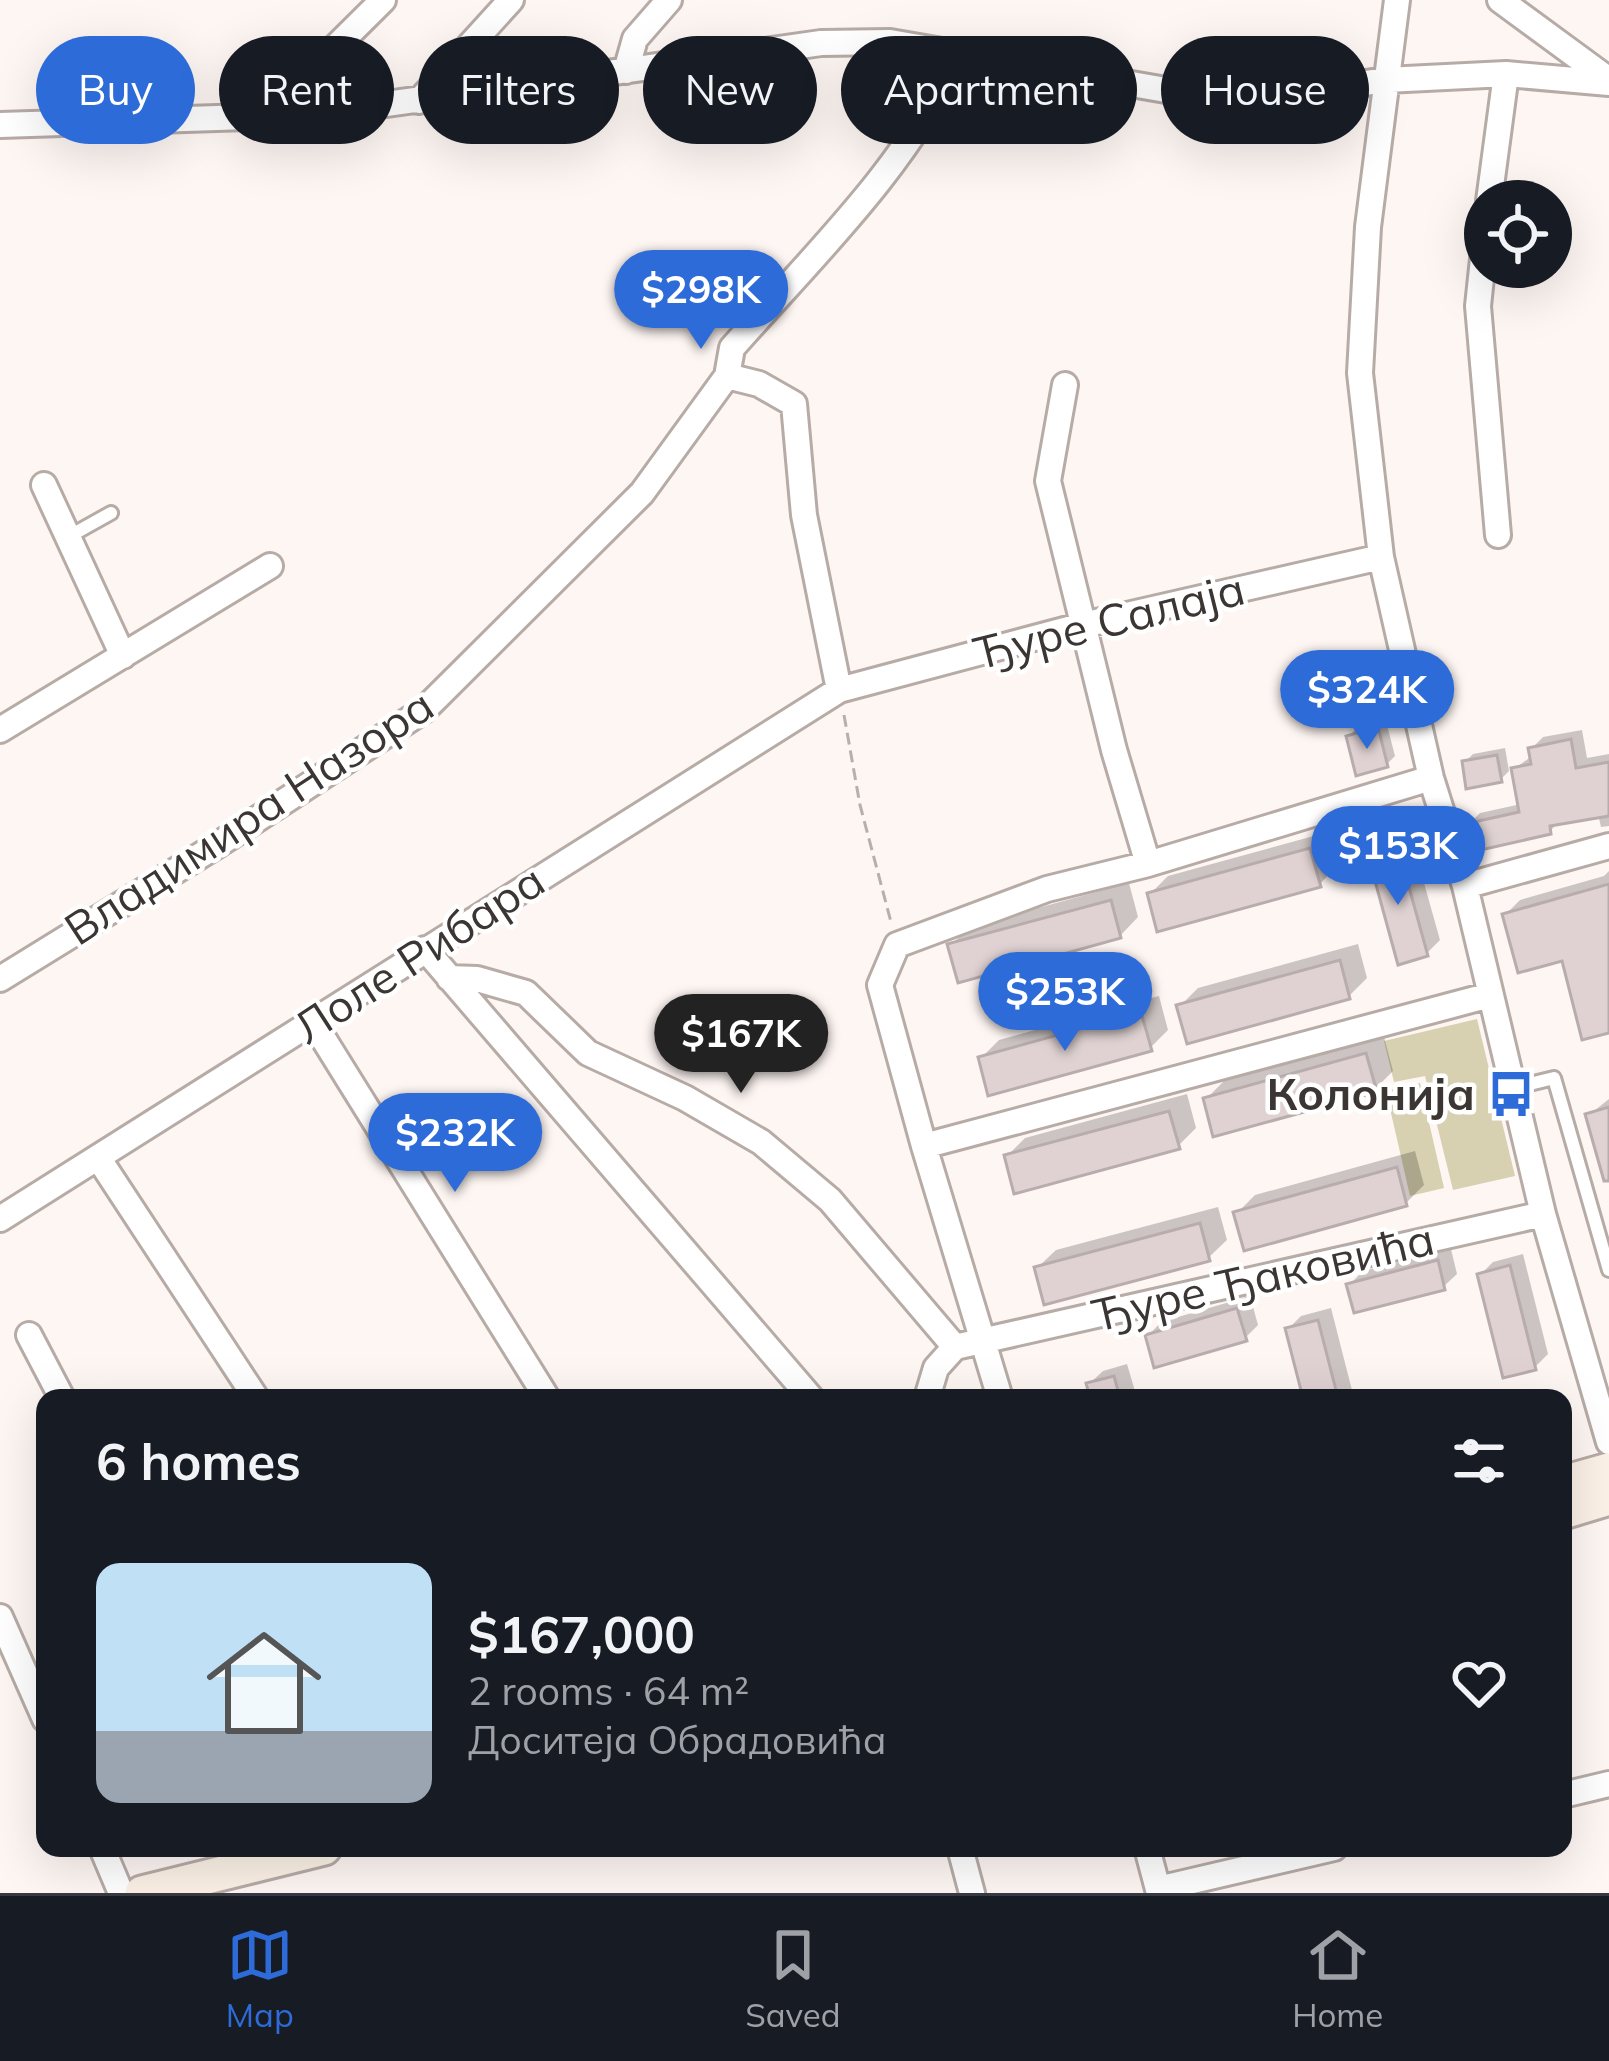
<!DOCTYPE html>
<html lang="en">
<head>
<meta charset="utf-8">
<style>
	:root { --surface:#171b24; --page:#20242c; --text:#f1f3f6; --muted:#9ea1a6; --line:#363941; --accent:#2d6bd8 }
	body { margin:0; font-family:Mulish,sans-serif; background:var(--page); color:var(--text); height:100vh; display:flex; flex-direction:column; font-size:45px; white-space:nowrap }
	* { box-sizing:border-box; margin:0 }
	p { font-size:39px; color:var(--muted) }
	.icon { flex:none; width:66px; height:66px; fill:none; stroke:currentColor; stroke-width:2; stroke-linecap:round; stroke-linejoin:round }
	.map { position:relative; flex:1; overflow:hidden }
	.panel { position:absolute; left:36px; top:1389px; width:1536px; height:468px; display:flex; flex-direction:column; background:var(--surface); border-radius:24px; box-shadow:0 12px 48px #0002 }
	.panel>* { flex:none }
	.banner { position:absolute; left:36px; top:36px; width:1539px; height:108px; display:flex; gap:24px }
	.controls { position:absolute; left:1464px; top:180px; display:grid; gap:24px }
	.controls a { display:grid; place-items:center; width:108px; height:108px; border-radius:50%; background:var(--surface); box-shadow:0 12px 48px #0002; font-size:60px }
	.price { position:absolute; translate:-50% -102px; padding:0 27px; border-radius:42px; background:var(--accent); color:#fff; font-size:39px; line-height:78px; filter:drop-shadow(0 3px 6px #0008) }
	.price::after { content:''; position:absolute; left:50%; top:72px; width:36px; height:27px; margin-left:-18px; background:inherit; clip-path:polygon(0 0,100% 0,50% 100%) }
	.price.current { background:#222; color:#fff }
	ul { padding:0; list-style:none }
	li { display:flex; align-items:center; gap:36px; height:300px; padding:0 60px }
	li span { display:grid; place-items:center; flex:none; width:336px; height:240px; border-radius:24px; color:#555 }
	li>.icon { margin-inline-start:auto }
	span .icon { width:144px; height:144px; fill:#fffc; stroke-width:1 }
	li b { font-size:51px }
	h2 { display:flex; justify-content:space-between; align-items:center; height:144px; padding:0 60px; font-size:51px }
	.tag { padding:0 42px; border-radius:54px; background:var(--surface); box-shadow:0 12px 48px #0002; font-size:42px; line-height:108px }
	.tag.current { background:var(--accent); color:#fff }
	.menu { display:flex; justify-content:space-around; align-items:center; height:168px; border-top:3px solid var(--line); background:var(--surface); font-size:33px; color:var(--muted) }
	.menu a { display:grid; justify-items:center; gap:6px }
	.menu .current { color:var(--accent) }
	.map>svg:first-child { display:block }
	.green { fill:#d7d0b1 }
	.shadow { fill:#0003 }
	.building { fill:#e0d2d3; stroke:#b9acad; stroke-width:3 }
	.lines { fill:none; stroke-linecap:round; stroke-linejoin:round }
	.service-casing { stroke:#b7aba6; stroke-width:18 }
	.minor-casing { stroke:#b7aba6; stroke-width:30 }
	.secondary-casing { stroke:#b7aba6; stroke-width:39 }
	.path { stroke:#b6afac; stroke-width:3; stroke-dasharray:12 6; stroke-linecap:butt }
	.service { stroke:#fff; stroke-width:12 }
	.minor { stroke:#fff; stroke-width:24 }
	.secondary { stroke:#fbf1e6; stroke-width:33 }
	.labels { text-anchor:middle; stroke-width:9; stroke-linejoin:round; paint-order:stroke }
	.street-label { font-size:45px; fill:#3b3634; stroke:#fff }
	.poi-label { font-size:45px; font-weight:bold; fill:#3b3634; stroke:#fff; text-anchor:end }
</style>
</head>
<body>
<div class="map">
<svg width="1609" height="1893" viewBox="0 0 1609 1893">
	<rect width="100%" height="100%" fill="#fef6f3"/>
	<path class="green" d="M1477 1019 1515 1176 1453 1190 1425 1076 1394 1082 1384 1041Z
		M1420 1083 1444 1188 1410 1196 1386 1091Z"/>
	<path class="shadow" d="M1386 721 1395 756 1387 764 1349 736 1357 728Z
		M1582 730 1587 758 1609 754V826L1601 827 1598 814 1559 822 1550 831 1468 825 1480 813 1521 804 1514 769 1532 756 1531 749 1543 737Z
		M1505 748 1509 771 1501 779 1465 762 1473 754Z
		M1328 832 1337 866 1319 885 1150 894 1168 876Z
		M1412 840 1440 940 1426 954 1372 860 1386 847Z
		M1609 871V1030L1564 957 1505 915 1520 900 1604 876Z
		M1129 883 1138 917 1120 936 951 945 969 927Z
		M1358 944 1367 978 1349 996 1180 1006 1198 988Z
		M1159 996 1168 1030 1150 1048 981 1058 999 1040Z
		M1384 1037 1393 1071 1375 1089 1206 1099 1224 1081Z
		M1187 1094 1196 1128 1178 1146 1007 1156 1025 1138Z
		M1609 1099V1170L1589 1115Z
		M1415 1151 1424 1185 1406 1203 1237 1213 1255 1195Z
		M1218 1207 1227 1240 1208 1258 1037 1268 1056 1250Z
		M1451 1249 1457 1274 1443 1287 1349 1285 1363 1271Z
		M1523 1254 1548 1354 1535 1367 1480 1275 1493 1262Z
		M1250 1296 1258 1325 1245 1338 1148 1336 1161 1322Z
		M1331 1308 1354 1398H1306L1288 1329 1301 1316Z
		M1127 1364 1137 1398H1093L1089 1384 1103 1371Z"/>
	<path class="building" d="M1378 727 1388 767 1356 776 1346 736Z
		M1571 739 1576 768 1609 762V816L1550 826 1551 834 1472 852 1465 824 1519 812 1511 768 1531 764 1528 748Z
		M1497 755 1502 782 1466 789 1462 761Z
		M1310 848 1321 887 1157 932 1147 893Z
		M1399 851 1428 956 1398 965 1369 859Z
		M1609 884V1033L1582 1040 1562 961 1518 973 1502 914Z
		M1111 900 1121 938 958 983 947 944Z
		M1340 960 1350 999 1187 1044 1176 1005Z
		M1141 1012 1152 1051 988 1096 978 1057Z
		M1366 1053 1377 1092 1213 1137 1203 1098Z
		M1609 1107V1181H1604L1585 1114Z
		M1169 1111 1180 1149 1014 1194 1004 1155Z
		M1397 1167 1407 1206 1244 1251 1233 1212Z
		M1200 1223 1210 1261 1044 1305 1034 1267Z
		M1438 1260 1445 1290 1354 1313 1346 1284Z
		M1510 1265 1536 1370 1503 1378 1477 1274Z
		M1237 1308 1247 1341 1154 1368 1145 1335Z
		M1318 1320 1338 1398H1303L1285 1328Z
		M1114 1376 1120 1398H1090L1086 1383Z"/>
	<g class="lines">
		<defs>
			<path id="service" d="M68 537 111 513
				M1513 1088 1554 1078 1609 1270"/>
			<path id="minor" d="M1397 0 1368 227 1360 373 1381 557 1431 778 1465 886 1543 1214 1609 1442
				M1500 0 1609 80
				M626 71 635 39 669 0
				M419 101 511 0
				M263 119 383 0
				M0 125 308 115 821 43 890 42 1235 102 1386 80 1506 74 1609 83
				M1489 201 1506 74
				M1485 240 1478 306 1498 535
				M1065 385 1048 481 1114 750 1148 864
				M44 485 123 656
				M839 690 804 515 794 404 759 384 727 376 732 348C814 255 907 167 959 53
				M0 730 270 566
				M1465 886 1609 846
				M425 949 811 1398
				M449 978 477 979 526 993 588 1053 685 1098 761 1142 830 1200 955 1347
				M0 979 219 844 424 710 642 493 727 376
				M313 1022 547 1398
				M924 1146 1490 995
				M99 1159 256 1398
				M0 1219 839 690 1083 625 1381 557
				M29 1335 62 1398
				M927 1398 936 1368 955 1347 1543 1214
				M1000 1398 924 1146 880 985 897 945 1047 889 1148 864 1431 778
				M0 1617 45 1719
				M1563 1795 1609 1784
				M102 1848 121 1893
				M960 1848 972 1893
				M1147 1848 1159 1893
				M1158 1889 1334 1848"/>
			<path id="secondary" d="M1563 1483 1609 1470
				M1563 1512 1609 1498
				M142 1893 324 1848"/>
		</defs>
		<use href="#service" class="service-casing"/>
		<use href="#minor" class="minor-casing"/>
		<use href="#secondary" class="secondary-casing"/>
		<path class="path" d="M844 715 860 805 891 922"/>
		<use href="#service" class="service"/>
		<use href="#minor" class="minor"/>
		<use href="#secondary" class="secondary"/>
	</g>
	<defs>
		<symbol id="bus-bare" viewBox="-9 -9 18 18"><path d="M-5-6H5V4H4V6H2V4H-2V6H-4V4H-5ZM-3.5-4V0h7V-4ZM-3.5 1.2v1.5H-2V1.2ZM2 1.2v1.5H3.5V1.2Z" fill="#2d6bd8" stroke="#fff" stroke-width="2.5" paint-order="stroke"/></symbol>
	</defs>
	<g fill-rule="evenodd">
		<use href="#bus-bare" x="1478" y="1061" width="66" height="66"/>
	</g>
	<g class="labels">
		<g class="street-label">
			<text transform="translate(1109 621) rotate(-14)" y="16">Ђуре Салаја</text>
			<text transform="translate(249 817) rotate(-33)" y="16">Владимира Назора</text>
			<text transform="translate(419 954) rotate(-33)" y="16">Лоле Рибара</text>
			<text transform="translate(1263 1277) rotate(-13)" y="16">Ђуре Ђаковића</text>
		</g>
		<g class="poi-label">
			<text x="1475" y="1110">Колонија</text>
		</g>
	</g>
</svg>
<div class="controls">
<a><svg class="icon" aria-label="locate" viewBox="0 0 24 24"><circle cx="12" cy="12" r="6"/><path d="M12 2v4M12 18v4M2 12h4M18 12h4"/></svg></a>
</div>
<b class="price" style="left:701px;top:352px">$298K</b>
<b class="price" style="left:1367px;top:752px">$324K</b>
<b class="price" style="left:1398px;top:908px">$153K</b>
<b class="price" style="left:1065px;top:1054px">$253K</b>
<b class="price current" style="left:741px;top:1096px">$167K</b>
<b class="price" style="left:455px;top:1195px">$232K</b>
<div class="banner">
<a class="tag current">Buy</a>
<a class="tag">Rent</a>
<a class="tag">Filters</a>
<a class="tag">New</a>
<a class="tag">Apartment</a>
<a class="tag">House</a>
</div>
<section class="panel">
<h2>6 homes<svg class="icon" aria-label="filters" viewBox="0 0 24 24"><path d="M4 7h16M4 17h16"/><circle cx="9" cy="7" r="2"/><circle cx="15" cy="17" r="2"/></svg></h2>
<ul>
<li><span style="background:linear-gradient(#bfe0f5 70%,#9aa5b1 0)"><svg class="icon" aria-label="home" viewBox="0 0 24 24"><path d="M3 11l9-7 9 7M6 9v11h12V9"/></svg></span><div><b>$167,000</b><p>2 rooms · 64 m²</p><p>Доситеја Обрадовића</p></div><svg class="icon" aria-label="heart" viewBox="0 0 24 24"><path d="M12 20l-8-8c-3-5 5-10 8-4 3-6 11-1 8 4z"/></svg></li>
</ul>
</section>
</div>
<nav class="menu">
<a class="current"><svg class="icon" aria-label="map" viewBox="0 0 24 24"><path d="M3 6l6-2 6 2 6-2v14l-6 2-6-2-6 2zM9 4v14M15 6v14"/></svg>Map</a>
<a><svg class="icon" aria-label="saved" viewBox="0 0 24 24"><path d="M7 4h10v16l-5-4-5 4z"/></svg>Saved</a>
<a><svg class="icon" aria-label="home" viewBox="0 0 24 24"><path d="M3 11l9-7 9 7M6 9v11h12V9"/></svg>Home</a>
</nav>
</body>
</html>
